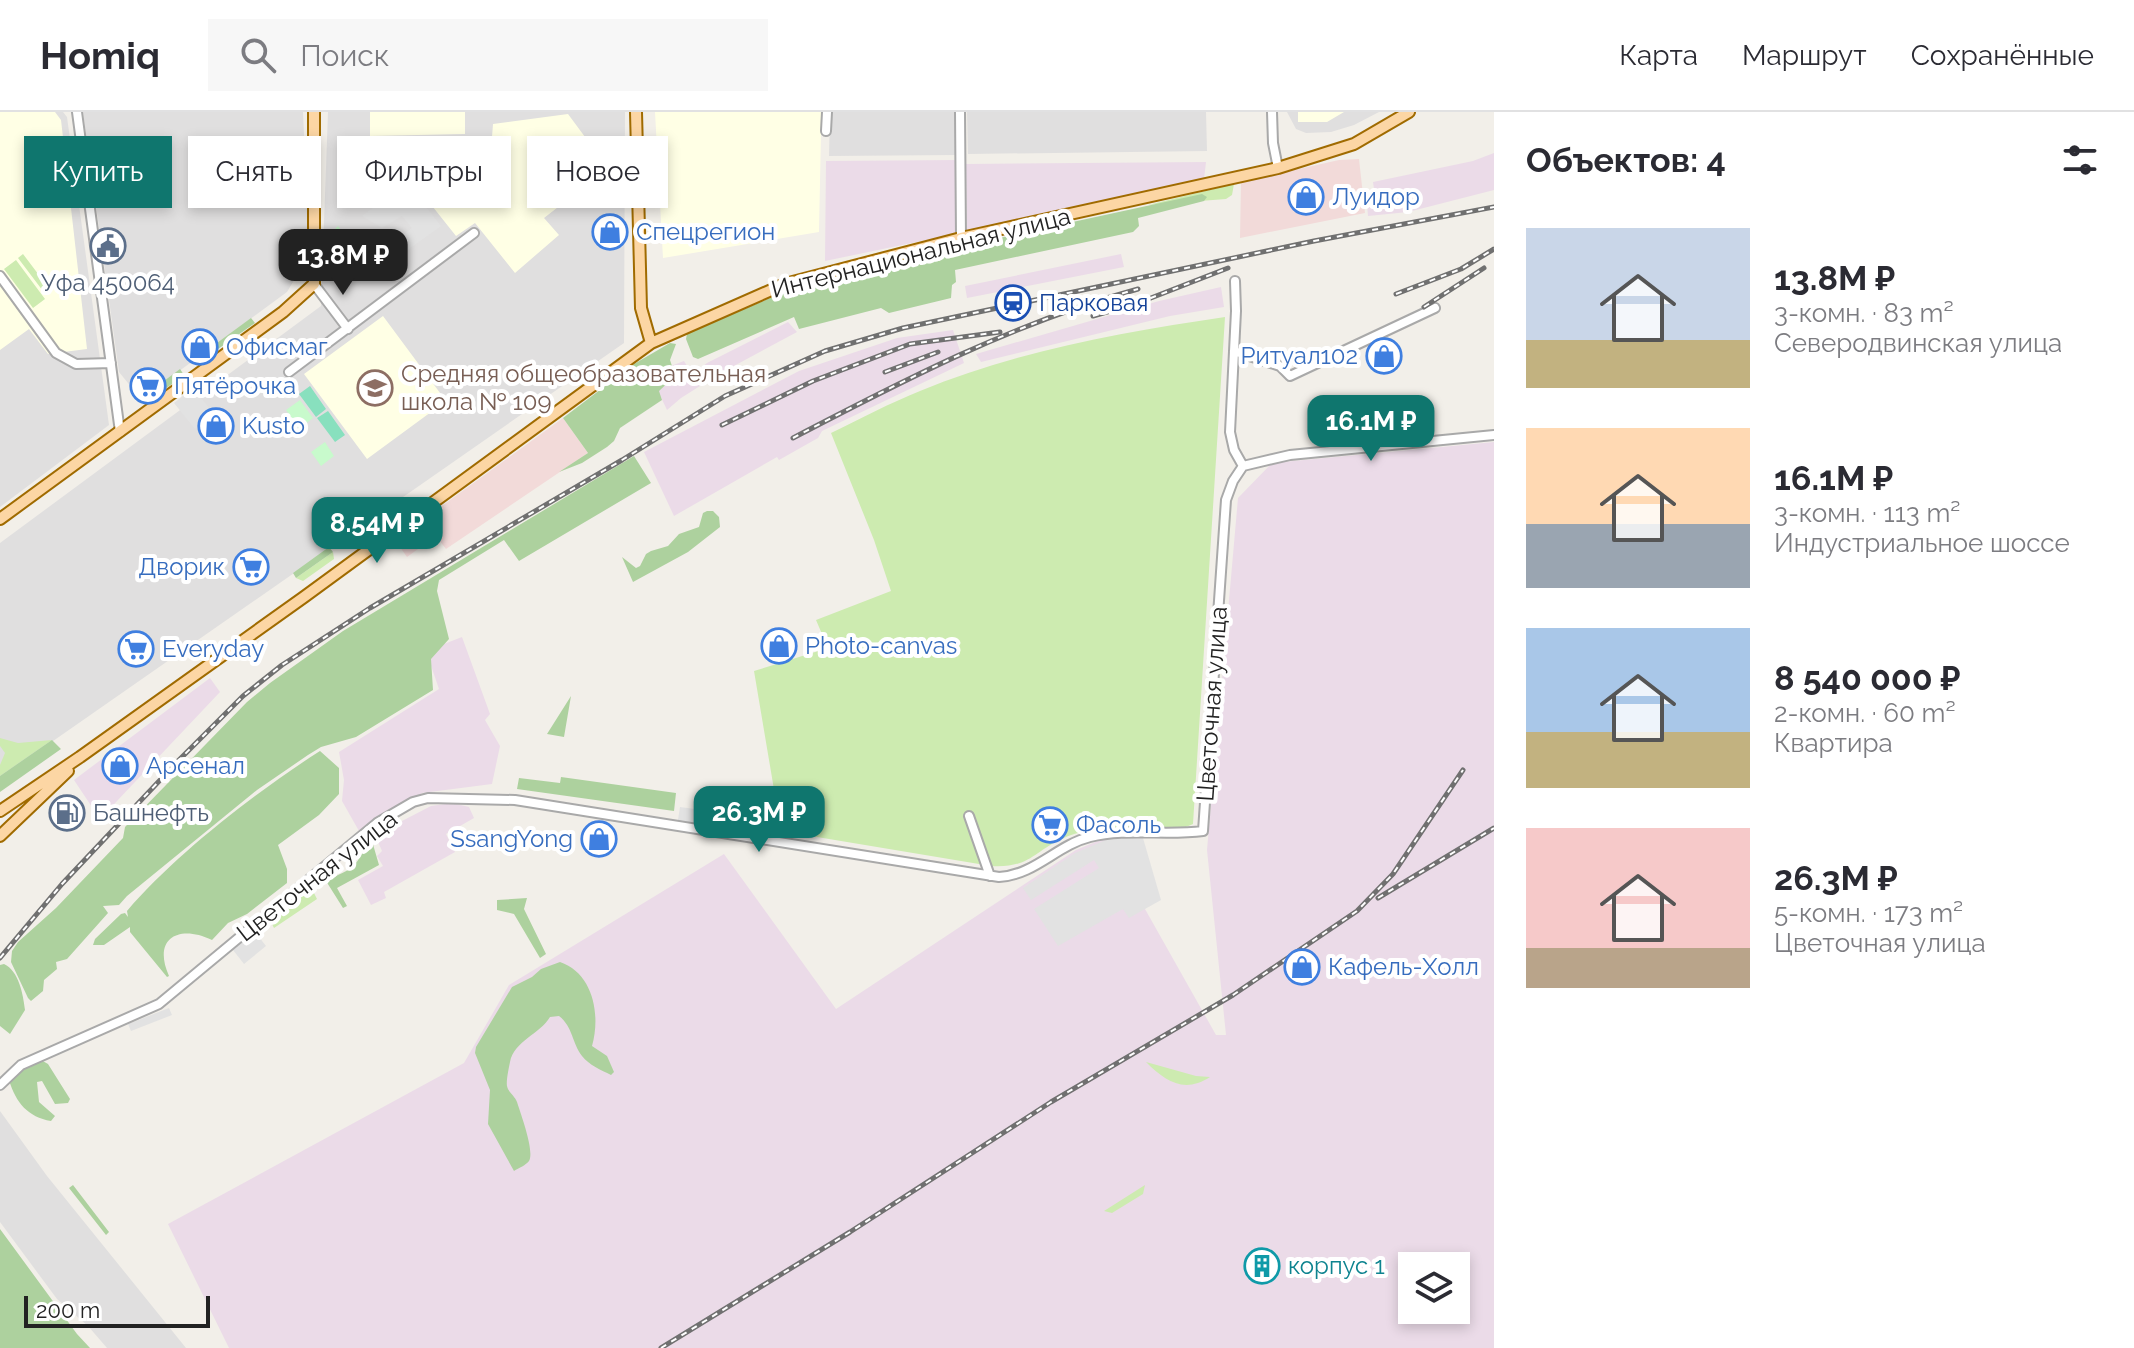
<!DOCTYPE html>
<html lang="ru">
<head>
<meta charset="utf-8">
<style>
	:root { --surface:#fff; --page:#f7f7f7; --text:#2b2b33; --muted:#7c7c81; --line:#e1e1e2; --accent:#0f766e }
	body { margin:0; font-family:Raleway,sans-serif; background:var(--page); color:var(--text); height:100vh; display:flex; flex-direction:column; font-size:30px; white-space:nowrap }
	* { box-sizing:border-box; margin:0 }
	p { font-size:26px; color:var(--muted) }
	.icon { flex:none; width:44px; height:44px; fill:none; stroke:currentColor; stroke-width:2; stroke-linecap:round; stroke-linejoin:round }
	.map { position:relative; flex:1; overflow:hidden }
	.details { display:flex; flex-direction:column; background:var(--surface); width:640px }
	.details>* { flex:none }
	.banner { position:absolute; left:24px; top:24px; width:760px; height:72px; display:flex; gap:16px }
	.buttons { position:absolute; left:1398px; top:1140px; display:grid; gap:16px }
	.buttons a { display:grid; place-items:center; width:72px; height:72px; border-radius:0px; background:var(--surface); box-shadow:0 4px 12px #0003; font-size:40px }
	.scale { position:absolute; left:24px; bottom:20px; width:186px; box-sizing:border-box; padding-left:8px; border:4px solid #222; border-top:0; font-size:22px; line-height:28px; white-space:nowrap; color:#222; -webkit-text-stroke:6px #fff; paint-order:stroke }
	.price { position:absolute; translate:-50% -68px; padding:0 18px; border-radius:16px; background:var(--accent); color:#fff; font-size:26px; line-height:52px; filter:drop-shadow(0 2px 4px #0008) }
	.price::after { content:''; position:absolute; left:50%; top:48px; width:24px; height:18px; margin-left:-12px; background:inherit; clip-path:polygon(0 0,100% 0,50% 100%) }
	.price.current { background:#222; color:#fff }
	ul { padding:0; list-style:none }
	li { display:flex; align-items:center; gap:24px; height:200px; padding:0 32px }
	li span { display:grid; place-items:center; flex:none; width:224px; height:160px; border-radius:0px; color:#555 }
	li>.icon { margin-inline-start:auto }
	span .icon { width:96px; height:96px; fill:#fffc; stroke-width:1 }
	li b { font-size:34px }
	h2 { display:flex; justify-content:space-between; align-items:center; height:96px; padding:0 32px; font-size:34px }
	.pill { padding:0 28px; border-radius:0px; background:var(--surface); box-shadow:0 4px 12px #0003; font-size:28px; line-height:72px }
	.pill.current { background:var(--accent); color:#fff }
	header { display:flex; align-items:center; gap:48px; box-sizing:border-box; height:112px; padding:0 40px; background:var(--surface); border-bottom:2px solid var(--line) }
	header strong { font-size:38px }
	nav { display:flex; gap:44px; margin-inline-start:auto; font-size:28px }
	.search { width:560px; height:72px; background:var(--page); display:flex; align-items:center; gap:20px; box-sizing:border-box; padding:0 28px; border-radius:0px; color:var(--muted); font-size:30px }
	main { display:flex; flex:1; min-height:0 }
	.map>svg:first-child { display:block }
	.residential { fill:#e0dfdf }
	.commercial { fill:#f2dad9 }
	.industrial { fill:#ebdbe8; fill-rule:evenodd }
	.education { fill:#ffffe5 }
	.grass { fill:#cdebb0 }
	.forest { fill:#add19e }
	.park { fill:#c8facc }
	.pitch { fill:#88e0be }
	.parking { fill:#e2e2e2 }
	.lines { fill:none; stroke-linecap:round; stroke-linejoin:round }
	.minor-casing { stroke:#a9a9a9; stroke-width:12 }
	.major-casing { stroke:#a06b00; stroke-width:14 }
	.minor { stroke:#fff; stroke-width:8 }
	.major { stroke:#fcd6a4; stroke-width:10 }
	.rail-casing { stroke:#707070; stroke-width:5 }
	.rail { stroke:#fff; stroke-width:2; stroke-dasharray:6; stroke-linecap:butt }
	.labels { text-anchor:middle; stroke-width:8; stroke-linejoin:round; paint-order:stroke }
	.shop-label { font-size:24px; fill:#366cbe; stroke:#fff; text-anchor:start }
	.street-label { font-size:24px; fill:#222; stroke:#fff }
	.service-label { font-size:24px; fill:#4e5e75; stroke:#fff }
	.transit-label { font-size:24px; fill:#164399; stroke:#fff; text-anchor:start }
	.education-label { font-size:24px; fill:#785e54; stroke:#fff; text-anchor:start }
	.culture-label { font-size:24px; fill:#0d838f; stroke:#fff; text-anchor:start }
</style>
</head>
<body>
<header>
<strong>Homiq</strong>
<div class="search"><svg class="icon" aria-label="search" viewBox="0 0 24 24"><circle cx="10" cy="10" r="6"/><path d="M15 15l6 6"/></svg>Поиск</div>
<nav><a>Карта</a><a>Маршрут</a><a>Сохранённые</a></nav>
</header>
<main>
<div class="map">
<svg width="1494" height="1236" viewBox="0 0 1494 1236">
	<rect width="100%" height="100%" fill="#f2efe9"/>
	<path class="residential" d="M0 0H63L67 5 109 313 0 395Z
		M83 0H303L309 140 296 165 287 180 141 287 119 260Z
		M328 0H625L624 231 0 666V431L321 194Z
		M830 0H955L956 43 829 44Z
		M967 0H1206L1207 39 968 42Z
		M1287 0H1379L1354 13 1331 20 1306 21 1296 17Z
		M0 999 47 1064 186 1236H107L88 1214 57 1187 0 1110Z"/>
	<path class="commercial" d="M1359 47 1365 101 1240 126 1241 70 1339 48Z
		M563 306 588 341 446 437 436 424 407 445 395 428Z"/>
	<path class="industrial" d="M1494 41V78L1408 100 1368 104 1367 92 1376 91 1373 70 1473 49Z
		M959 48 960 121 825 149 826 49Z
		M1206 50 1204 67 967 120 966 52Z
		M1121 142 1124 155 967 186 965 174Z
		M1221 175 1224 195 1170 204 981 250 976 242 1159 189Z
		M788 210 797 220 719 262 681 286 667 298 658 279 673 266 668 255 684 249 692 262 707 251Z
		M953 218 964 251 822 319 818 326 779 348 777 345 674 404 644 340 799 259 897 226Z
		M1494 330V1236H229L168 1112 464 951 509 873 724 742 836 897 1076 738 1105 726 1216 923H1226L1207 738 1238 386 1272 351ZM1412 1154H1456V1198H1412Z
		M462 525 490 602 485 608 500 634 492 672 422 681 359 719 342 689 344 668 339 640 439 577 426 539Z
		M210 566 220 580 100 707 74 668Z
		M452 691 469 695 474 706 446 722 455 740 384 780 386 786 371 793 358 768 383 754 377 744 382 739 375 723 431 694Z"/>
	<path class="education" d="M0 0H55L61 8 87 237 48 242 29 217 0 238Z
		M370 0H465V22L370 24Z
		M655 0H829L821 20 819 120 663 146Z
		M1298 0H1344L1327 10H1298Z
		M568 2 588 29 589 71 544 106 559 123 515 161 475 111 456 124 421 80 492 25 493 12Z
		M383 204 446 289 367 347 304 262Z"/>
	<path class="grass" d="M1234 72 1232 83 1226 87 1148 93Z
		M23 142 51 179 46 183 18 146Z
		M16 148 45 187 33 196 4 157Z
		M1225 205 1193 712 1181 717C1150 716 1091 712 1064 726 1032 740 1031 756 991 754L781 719 754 559 828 536 816 508 891 479 874 428 831 321C860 307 890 291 920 279 1016 239 1123 220 1225 205Z
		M333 440 334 447 303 469 296 466Z
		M0 626 18 631 52 628 0 664V653L5 641 0 634Z
		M307 773H310L317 787 274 816 269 806 281 799Z
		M1146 950 1196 964 1210 965C1184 982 1165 969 1146 950Z
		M1145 1073 1143 1082 1112 1101 1104 1099Z"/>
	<path class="forest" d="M1202 82 1207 85 1204 89 1138 106 1139 114 1133 120 955 158 956 170 952 173 951 186 889 201 881 196 799 217 794 205 698 247 693 245 686 227 687 222 697 217 794 176 815 170 999 126Z
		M251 206 255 211 211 242 206 239Z
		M670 231 676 232 670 248 672 254 668 255 673 266 659 279 662 288 620 316 614 329 607 335 582 351 559 360 588 341 563 306 634 252Z
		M180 257 184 263 157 283 152 278Z
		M634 344 651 371 519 449 504 428 439 468 437 479 449 527 431 547 433 578 356 625 321 635 308 643 257 678 127 784 119 793 103 794 108 801 67 847 56 850 57 857 44 868 43 879 31 889 28 886 11 850 12 839 18 830 56 796 123 726 125 715 247 590 270 571 343 519Z
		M707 399H713L719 405 720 415 688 440 633 470 622 445 636 456 640 454 646 442 651 439 668 434 679 422 699 415 703 401Z
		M329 435 333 440 296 466 293 461Z
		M571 584 564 625 547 622Z
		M52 628 61 637 0 680V664Z
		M320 639 339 656V682L319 703 278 733 287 757V771L247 802 228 811 212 828C179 812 152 826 169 864L167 865 130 820V815L104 833H93L95 827 121 802 125 801 128 805 127 799C176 742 256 680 320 639Z
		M561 665 676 681 674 699 517 677 519 666 560 671Z
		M372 729 379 753 337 776 347 794 343 796 326 769C354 755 354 758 368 730Z
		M527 786 524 797 546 842 540 846 514 802 497 798V788Z
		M560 850C593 861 601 903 592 934L607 944 614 960 611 963C601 958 589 953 582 944 572 931 573 915 559 904L550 905C540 922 514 929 510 950 509 955 506 969 507 974 508 980 515 984 517 990 520 1000 535 1039 529 1049 526 1053 519 1056 514 1059L488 1012 490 978 475 941 476 935 512 875 532 865 541 857Z
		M4 852C19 859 23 882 25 898L10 922 0 914V853Z
		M41 948 48 952 70 987 68 991 55 992 42 969 37 970 39 990 55 1004 51 1009C28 1005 16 991 9 968L25 954Z
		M73 1073 109 1120 106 1123 69 1076Z
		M0 1117 77 1222 90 1236H0Z"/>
	<path class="park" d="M338 114 366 153 342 168 340 166H337L330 152V122Z
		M300 288 313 306 299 317 286 298Z
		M325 330 334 344 321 354 311 340Z"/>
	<path class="pitch" d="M310 274 326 297 316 305 299 282Z
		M328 299 345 323 335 330 317 306Z"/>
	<path class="parking" d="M407 71 441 114 395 147 393 130 412 116 402 104 382 116 362 104Z
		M193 276 214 302 195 317 174 291Z
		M680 695 761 706 759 726 677 714Z
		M1143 726 1161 788 1129 806 1123 797 1058 834 1034 797 1099 756 1094 748 1031 788 1023 776 1075 741 1108 727Z
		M255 820 266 834 244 852 233 838Z
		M169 896 172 903 131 919 128 912Z"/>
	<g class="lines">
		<defs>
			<path id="minor" d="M77 0 120 320
				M960 0 961 126
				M1272 0 1273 31 1278 56
				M826 19 827 0
				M0 164 56 241 76 252 111 251
				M1235 169 1236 199 1230 320 1234 338 1243 354
				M314 172 348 217
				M1234 239 1280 254 1290 264 1435 196
				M289 260 474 121
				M1243 354 1290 343 1494 323
				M969 704 990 764
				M0 973 21 953 159 892 377 711 413 690 428 686 515 688 999 765C1035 763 1057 733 1090 725 1126 716 1166 724 1203 719L1226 388 1233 369 1243 354"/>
			<path id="major" d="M636 0 641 196 651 231
				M0 407 283 200 314 172V0
				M0 699 80 645 304 485 651 231 785 172 961 126 1278 56 1354 32 1409 0
				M0 724 68 659"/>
		</defs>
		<use href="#minor" class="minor-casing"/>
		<use href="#major" class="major-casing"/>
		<use href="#minor" class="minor"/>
		<use href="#major" class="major"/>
		<defs>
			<path id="rail" d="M1396 182 1461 157 1494 137
				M1424 195 1484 156
				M1093 204 1138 191 1228 156
				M885 260 938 240
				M722 313 813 269 910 232 1000 220
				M793 326C904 268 1016 210 1138 177
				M1378 786 1494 716
				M0 846 62 772 179 648 243 584 282 553 370 496 622 348 725 284 825 239 903 216 1314 129 1494 95
				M661 1236 850 1120 1051 990 1233 883 1357 799 1393 762 1463 658"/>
		</defs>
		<use href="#rail" class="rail-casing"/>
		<use href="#rail" class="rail"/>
	</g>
	<defs>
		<symbol id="shop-ring" viewBox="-11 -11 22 22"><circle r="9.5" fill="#fff" stroke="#3f7fe0" stroke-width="1.5"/><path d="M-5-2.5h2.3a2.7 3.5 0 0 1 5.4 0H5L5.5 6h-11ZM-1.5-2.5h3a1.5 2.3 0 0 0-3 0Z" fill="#3f7fe0"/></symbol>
		<symbol id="civic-ring" viewBox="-11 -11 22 22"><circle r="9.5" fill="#fff" stroke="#5c6f8a" stroke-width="1.5"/><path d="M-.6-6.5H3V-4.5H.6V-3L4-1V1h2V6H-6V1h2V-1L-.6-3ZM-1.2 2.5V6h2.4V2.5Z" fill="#5c6f8a"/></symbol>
		<symbol id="station-ring" viewBox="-11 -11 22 22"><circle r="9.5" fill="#fff" stroke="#1a4fb4" stroke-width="1.5"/><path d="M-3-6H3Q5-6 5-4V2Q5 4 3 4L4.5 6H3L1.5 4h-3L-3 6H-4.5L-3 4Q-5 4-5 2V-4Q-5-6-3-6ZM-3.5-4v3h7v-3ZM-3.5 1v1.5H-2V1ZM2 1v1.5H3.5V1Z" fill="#1a4fb4"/></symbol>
		<symbol id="supermarket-ring" viewBox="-11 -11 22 22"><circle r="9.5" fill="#fff" stroke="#3f7fe0" stroke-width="1.5"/><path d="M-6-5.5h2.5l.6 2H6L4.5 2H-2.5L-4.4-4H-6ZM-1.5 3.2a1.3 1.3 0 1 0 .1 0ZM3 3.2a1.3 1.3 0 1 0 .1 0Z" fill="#3f7fe0"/></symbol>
		<symbol id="school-ring" viewBox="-11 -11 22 22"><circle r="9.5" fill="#fff" stroke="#8d6e63" stroke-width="1.5"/><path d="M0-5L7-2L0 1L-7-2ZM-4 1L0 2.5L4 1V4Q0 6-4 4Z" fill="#8d6e63"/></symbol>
		<symbol id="fuel-ring" viewBox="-11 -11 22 22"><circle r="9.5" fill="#fff" stroke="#5c6f8a" stroke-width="1.5"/><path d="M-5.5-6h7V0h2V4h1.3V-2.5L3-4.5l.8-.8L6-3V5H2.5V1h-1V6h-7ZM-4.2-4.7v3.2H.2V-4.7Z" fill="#5c6f8a"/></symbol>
		<symbol id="building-ring" viewBox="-11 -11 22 22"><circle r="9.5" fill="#fff" stroke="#0f9aa8" stroke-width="1.5"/><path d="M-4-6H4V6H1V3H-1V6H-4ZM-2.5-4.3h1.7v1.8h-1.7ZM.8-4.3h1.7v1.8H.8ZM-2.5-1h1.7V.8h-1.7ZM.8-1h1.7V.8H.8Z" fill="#0f9aa8"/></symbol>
	</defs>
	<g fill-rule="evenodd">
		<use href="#shop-ring" x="1286" y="65" width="40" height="40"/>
		<use href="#shop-ring" x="590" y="100" width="40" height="40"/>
		<use href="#civic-ring" x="88" y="114" width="40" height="40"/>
		<use href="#station-ring" x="993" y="171" width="40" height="40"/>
		<use href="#shop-ring" x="180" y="215" width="40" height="40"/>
		<use href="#shop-ring" x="1364" y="224" width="40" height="40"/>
		<use href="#supermarket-ring" x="128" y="254" width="40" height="40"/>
		<use href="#school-ring" x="355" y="256" width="40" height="40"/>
		<use href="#shop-ring" x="196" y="294" width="40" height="40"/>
		<use href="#supermarket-ring" x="231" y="435" width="40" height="40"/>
		<use href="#shop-ring" x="759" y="514" width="40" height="40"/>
		<use href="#supermarket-ring" x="116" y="517" width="40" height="40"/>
		<use href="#shop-ring" x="100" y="634" width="40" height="40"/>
		<use href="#fuel-ring" x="47" y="681" width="40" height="40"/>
		<use href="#supermarket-ring" x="1030" y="693" width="40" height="40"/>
		<use href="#shop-ring" x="579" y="707" width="40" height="40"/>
		<use href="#shop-ring" x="1282" y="835" width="40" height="40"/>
		<use href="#building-ring" x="1242" y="1134" width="40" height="40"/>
	</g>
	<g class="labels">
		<g class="shop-label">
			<text x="1332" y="93">Луидор</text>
			<text x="636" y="128">Спецрегион</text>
			<text x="226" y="243">Офисмаг</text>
			<text x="1358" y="252" text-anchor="end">Ритуал102</text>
			<text x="174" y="282">Пятёрочка</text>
			<text x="242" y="322">Kusto</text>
			<text x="225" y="463" text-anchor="end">Дворик</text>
			<text x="805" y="542">Photo-canvas</text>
			<text x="162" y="545">Everyday</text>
			<text x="146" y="662">Арсенал</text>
			<text x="1076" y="721">Фасоль</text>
			<text x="573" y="735" text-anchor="end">SsangYong</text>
			<text x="1328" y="863">Кафель-Холл</text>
		</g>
		<g class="street-label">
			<text transform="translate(921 141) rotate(-14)" y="8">Интернациональная улица</text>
			<text transform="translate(1212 592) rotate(-86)" y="8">Цветочная улица</text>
			<text transform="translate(317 764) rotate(-38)" y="8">Цветочная улица</text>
		</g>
		<g class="service-label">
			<text x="108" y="179">Уфа 450064</text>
			<text x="93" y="709" text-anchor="start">Башнефть</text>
		</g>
		<g class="transit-label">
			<text x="1039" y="199">Парковая</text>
		</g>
		<g class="education-label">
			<text x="401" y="270">Средняя общеобразовательная<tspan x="401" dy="28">школа № 109</tspan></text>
		</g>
		<g class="culture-label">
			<text x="1288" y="1162">корпус 1</text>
		</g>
	</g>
</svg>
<div class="buttons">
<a><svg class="icon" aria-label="layers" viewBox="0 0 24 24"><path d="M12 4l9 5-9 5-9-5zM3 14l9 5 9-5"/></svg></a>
</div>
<div class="scale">200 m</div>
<b class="price current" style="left:343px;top:185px">13.8M ₽</b>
<b class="price" style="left:1371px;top:351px">16.1M ₽</b>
<b class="price" style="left:377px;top:453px">8.54M ₽</b>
<b class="price" style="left:759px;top:742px">26.3M ₽</b>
<div class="banner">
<a class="pill current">Купить</a>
<a class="pill">Снять</a>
<a class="pill">Фильтры</a>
<a class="pill">Новое</a>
</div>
</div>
<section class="details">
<h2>Объектов: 4<svg class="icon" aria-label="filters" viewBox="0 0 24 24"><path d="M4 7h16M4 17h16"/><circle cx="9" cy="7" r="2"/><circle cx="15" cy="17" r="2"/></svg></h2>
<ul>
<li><span style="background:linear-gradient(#c9d6e8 70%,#c2b280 0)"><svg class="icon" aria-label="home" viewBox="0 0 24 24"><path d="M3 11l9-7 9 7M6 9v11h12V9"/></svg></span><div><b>13.8M ₽</b><p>3-комн. · 83 m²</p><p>Северодвинская улица</p></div></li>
<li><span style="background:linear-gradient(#ffd9b3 60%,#9aa5b1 0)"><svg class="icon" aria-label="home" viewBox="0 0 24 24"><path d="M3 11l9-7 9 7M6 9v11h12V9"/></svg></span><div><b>16.1M ₽</b><p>3-комн. · 113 m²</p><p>Индустриальное шоссе</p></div></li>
<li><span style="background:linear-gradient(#a9c7e8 65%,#c2b280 0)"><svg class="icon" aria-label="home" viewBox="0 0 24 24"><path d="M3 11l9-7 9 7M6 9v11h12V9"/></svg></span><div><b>8 540 000 ₽</b><p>2-комн. · 60 m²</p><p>Квартира</p></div></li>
<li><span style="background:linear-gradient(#f6c9c9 75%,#b9a48a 0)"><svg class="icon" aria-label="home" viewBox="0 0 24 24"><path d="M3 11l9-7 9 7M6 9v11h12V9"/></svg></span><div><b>26.3M ₽</b><p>5-комн. · 173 m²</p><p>Цветочная улица</p></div></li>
</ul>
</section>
</main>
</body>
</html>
